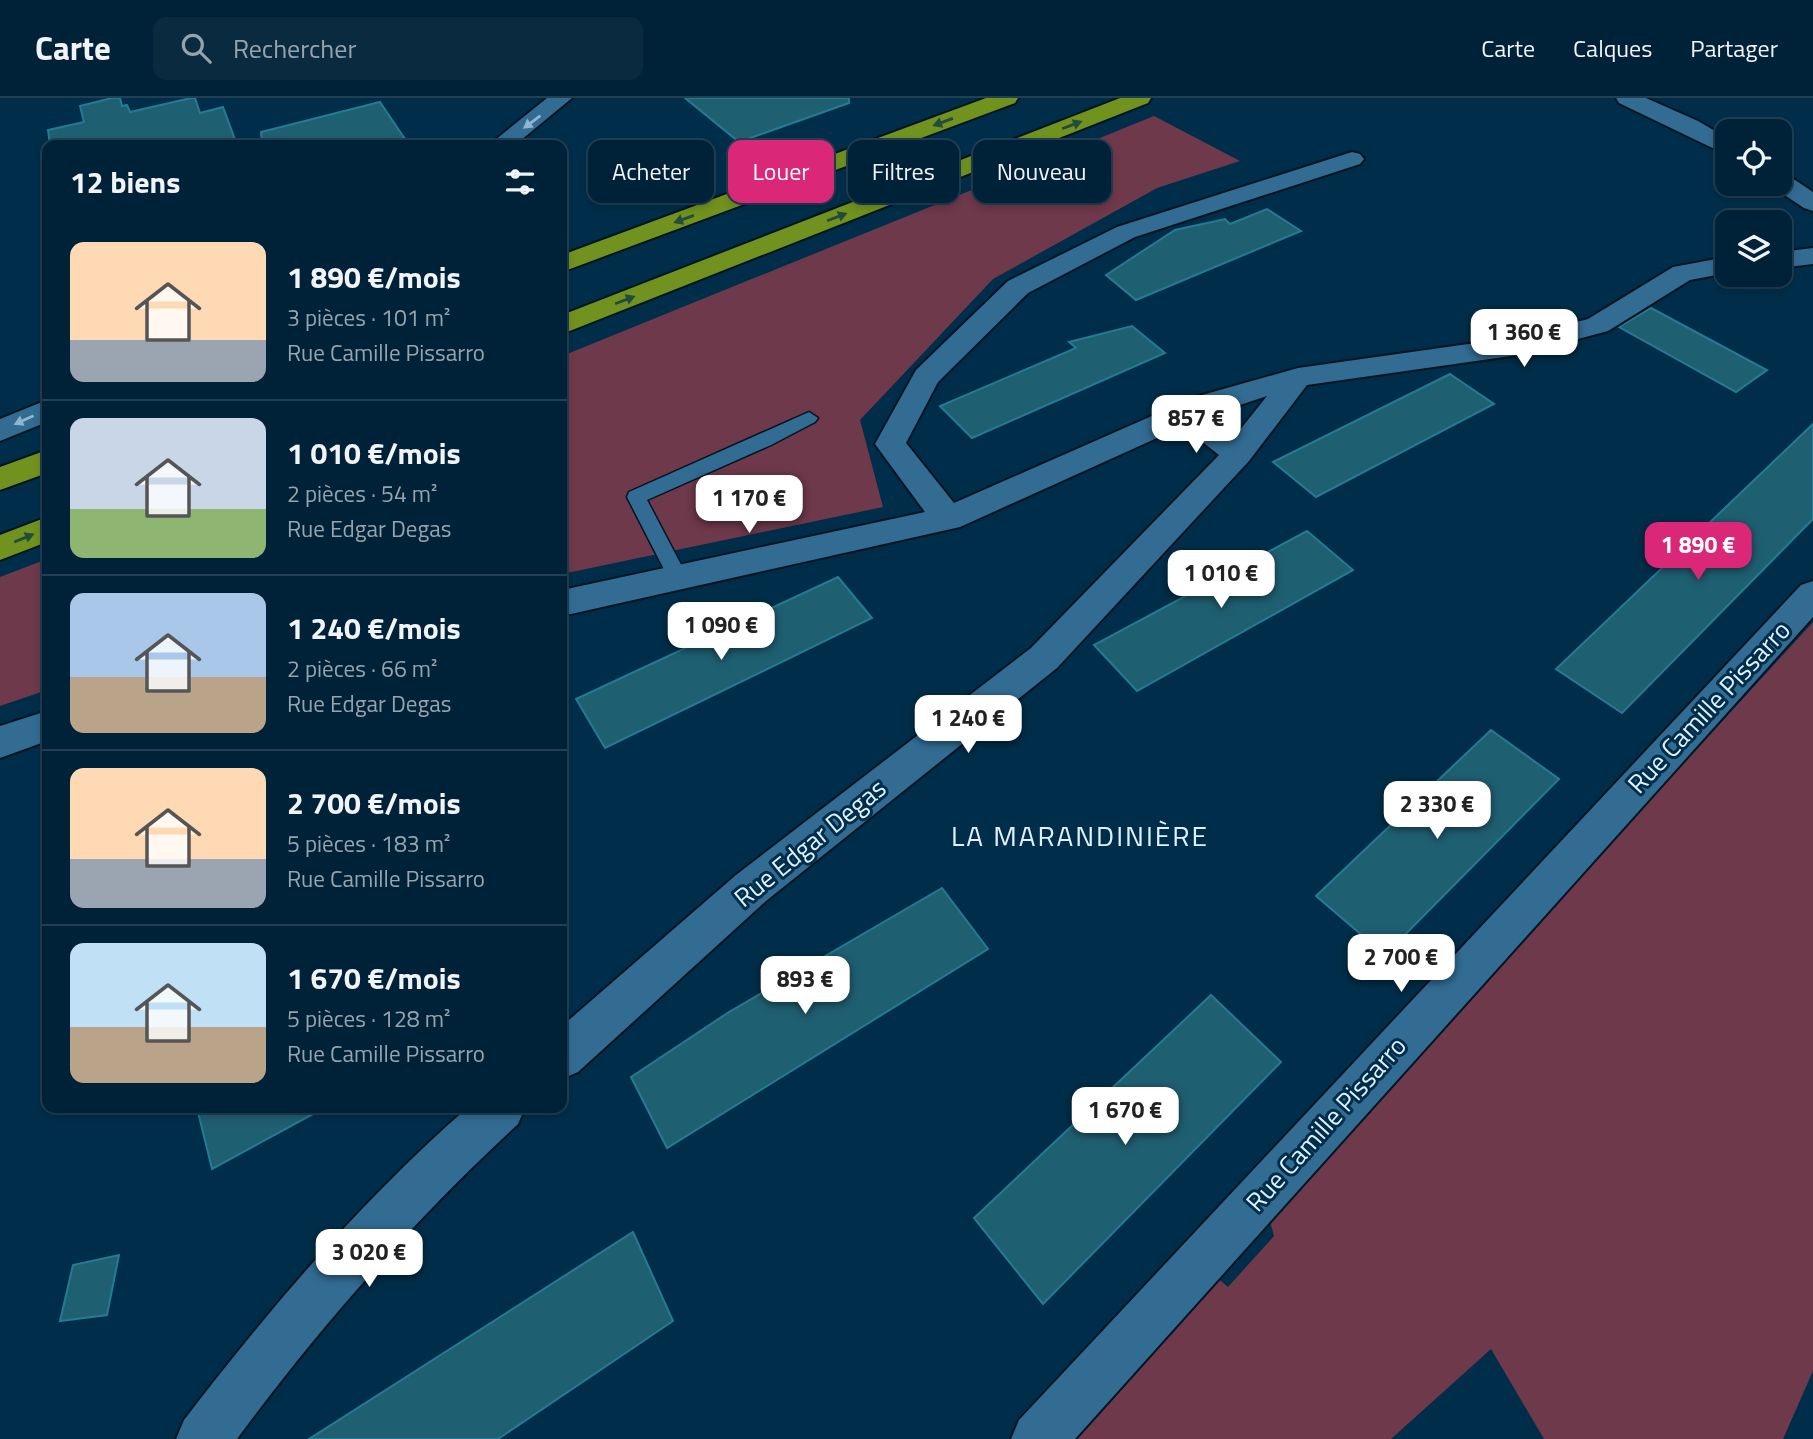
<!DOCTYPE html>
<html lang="fr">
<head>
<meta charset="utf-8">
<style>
	:root { --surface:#002238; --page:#0a2a40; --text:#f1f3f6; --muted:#95a4ae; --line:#223f53; --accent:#db2777 }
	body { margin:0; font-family:"Titillium Web",sans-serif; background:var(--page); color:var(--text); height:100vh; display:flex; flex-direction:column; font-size:26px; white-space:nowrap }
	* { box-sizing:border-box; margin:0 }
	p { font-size:23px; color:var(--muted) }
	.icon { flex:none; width:38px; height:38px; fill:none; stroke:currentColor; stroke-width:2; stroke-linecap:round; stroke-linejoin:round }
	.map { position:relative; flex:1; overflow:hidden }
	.sheet { position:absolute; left:42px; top:42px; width:525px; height:973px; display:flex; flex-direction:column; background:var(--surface); border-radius:14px; box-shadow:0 4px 10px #0003,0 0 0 2px var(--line) }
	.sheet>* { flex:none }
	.banner { position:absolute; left:588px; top:42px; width:665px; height:63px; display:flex; gap:14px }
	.fabs { position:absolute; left:1715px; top:21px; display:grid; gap:14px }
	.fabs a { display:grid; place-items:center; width:77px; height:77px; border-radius:14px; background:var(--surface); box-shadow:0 4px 10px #0003,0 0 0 2px var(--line); font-size:35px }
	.price { position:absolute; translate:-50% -60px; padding:0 16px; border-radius:14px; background:#fff; color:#222; font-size:23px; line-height:46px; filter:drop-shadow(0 2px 4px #0008) }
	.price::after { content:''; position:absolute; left:50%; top:42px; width:21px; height:16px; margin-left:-10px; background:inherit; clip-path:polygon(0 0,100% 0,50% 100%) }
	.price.active { background:var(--accent); color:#fff }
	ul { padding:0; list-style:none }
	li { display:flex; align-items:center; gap:21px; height:175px; padding:0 28px }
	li+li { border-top:2px solid var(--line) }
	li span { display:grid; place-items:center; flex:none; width:196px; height:140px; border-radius:14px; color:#555 }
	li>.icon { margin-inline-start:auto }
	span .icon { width:84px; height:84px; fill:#fffc; stroke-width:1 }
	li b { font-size:30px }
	h2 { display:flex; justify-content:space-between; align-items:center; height:84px; padding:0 28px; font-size:30px }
	.chip { padding:0 24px; border-radius:14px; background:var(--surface); box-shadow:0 4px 10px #0003,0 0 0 2px var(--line); font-size:24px; line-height:63px }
	.chip.active { background:var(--accent); color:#fff }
	header { display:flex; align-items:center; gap:42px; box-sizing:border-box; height:98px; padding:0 35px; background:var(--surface); border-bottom:2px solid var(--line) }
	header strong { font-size:33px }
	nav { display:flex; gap:38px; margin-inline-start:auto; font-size:24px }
	.search { width:490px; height:63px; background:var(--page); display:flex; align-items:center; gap:18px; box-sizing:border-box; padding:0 24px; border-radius:14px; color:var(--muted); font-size:26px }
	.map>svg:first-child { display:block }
	.green { fill:#6e394a }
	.building { fill:#1f5f72; stroke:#257b93; stroke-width:2 }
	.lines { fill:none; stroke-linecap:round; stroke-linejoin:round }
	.service-casing { stroke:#041522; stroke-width:3 }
	.minor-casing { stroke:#041522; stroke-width:4 }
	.trunk-casing { stroke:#041522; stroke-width:4 }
	.service { fill:#326c93; fill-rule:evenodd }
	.minor { fill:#326c93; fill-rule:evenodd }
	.trunk { fill:#71921e; fill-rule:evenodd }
	.oneway { fill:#91b5ce }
	.oneway2 { fill:#224c3d }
	.labels { text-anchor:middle; stroke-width:6; stroke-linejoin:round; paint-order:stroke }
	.street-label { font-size:26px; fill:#dff1ff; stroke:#002e4a }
	.neighbourhood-label { font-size:28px; letter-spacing:2px; fill:#dff1ff; stroke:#002e4a }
</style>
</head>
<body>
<header>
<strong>Carte</strong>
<div class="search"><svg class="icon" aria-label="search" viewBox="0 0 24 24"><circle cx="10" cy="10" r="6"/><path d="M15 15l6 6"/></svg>Rechercher</div>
<nav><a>Carte</a><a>Calques</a><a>Partager</a></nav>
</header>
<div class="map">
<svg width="1813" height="1341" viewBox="0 0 1813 1341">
	<rect width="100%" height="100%" fill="#002e4a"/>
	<path class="green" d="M1154 18 1240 63 1157 90 993 181 860 322 883 409 562 476V258Z
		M47 461V592L0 608V479Z
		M1813 524V1273L1783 1341H1544L1491 1251 1391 1341H1065L1214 1177 1228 1189 1274 1138 1269 1119Z"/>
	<path class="building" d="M112 0H120L122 8 127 7 130 14 191 0H195L200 15 223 9 237 47H50L48 32 84 24 80 8Z
		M685 0H849V5L739 44Z
		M380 4 409 47H262L261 34Z
		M1267 111 1301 133 1136 202 1106 177 1175 132 1225 121 1230 126Z
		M1651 210 1767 272 1736 294 1619 229Z
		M1132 228 1165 255 972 340 940 308 1076 250 1069 244Z
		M1450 276 1494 306 1316 399 1273 364Z
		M1813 326V421L1622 615 1556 571Z
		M1307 433 1353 472 1137 593 1094 547Z
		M838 479 872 520 605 650 576 601Z
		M1491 632 1559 681 1385 857 1316 798Z
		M942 790 988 851 667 1050 631 979 729 914Z
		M1211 897 1281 964 1043 1206 974 1120Z
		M197 1010H324L212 1071Z
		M633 1134 673 1223 498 1341H309Z
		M119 1157 107 1217 60 1223 73 1167Z"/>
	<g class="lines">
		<defs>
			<path id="service" d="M809 314 818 320 815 324 771 347 647 402 688 480 685 485 678 488 671 485 627 399 629 394Z"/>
			<path id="minor" d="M547 0H572L515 47H489Z
				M1616 0H1646L1698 23 1727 40V57L1619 5Z
				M1352 54 1360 56 1364 61 1360 66 1135 139 1028 195 938 284 906 345 954 405 1195 299 1298 270 1518 239 1588 221 1673 169 1727 159V175L1690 182 1608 233 1518 257 1307 287 1249 363 1057 570 766 803 578 974 562 981V928L736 777 1031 550 1219 357 1192 336 1177 331 960 429 562 518V492L925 414 875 346 916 272 1008 183 1117 129ZM1267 298 1235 338 1214 322 1204 319Z
				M1780 76 1789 78 1813 94V113L1804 110 1771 88 1770 86H1780Z
				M1813 150V166L1780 170V154Z
				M47 302V324L0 343V321Z
				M1813 483V519L1075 1341H1011L1019 1322 1801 487Z
				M47 613V643L0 660V628Z
				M467 1010H525L518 1026C414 1122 321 1227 237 1341H176L184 1322C270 1210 361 1103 467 1010Z"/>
			<path id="trunk" d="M986 0H1018L1015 5 562 174V157Z
				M1120 0H1151L1148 5 562 236V217Z
				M47 352V375L0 392V369Z
				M47 419V444L0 462V437Z"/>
		</defs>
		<use href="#service" class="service-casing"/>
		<use href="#minor" class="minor-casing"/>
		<use href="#trunk" class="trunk-casing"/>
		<use href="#service" class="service"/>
		<use href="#minor" class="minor"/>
		<use href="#trunk" class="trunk"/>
	</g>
	<defs><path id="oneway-solid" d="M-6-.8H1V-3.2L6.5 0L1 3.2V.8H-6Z" transform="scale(1.75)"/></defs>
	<g class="oneway">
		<use href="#oneway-solid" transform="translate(532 24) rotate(143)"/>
		<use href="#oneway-solid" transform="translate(24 322) rotate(156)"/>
	</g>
	<g class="oneway2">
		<use href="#oneway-solid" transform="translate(943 24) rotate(160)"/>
		<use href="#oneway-solid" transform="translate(1072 27) rotate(-21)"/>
		<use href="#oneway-solid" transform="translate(837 119) rotate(-21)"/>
		<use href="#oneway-solid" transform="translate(684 121) rotate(160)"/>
		<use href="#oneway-solid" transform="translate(625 202) rotate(-21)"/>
		<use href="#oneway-solid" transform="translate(24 440) rotate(-22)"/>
	</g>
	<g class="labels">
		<g class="street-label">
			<text transform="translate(1709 609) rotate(-47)" y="9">Rue Camille Pissarro</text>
			<text transform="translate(810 745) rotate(-39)" y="9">Rue Edgar Degas</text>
			<text transform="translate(1326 1026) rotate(-48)" y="9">Rue Camille Pissarro</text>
		</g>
		<g class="neighbourhood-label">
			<text x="1080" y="748">LA MARANDINIÈRE</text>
		</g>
	</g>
</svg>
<div class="fabs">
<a><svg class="icon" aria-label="locate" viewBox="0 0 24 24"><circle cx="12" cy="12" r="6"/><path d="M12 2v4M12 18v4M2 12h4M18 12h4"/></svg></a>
<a><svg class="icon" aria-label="layers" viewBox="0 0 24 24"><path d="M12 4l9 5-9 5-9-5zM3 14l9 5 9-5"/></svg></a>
</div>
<b class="price" style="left:1524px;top:271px">1 360 €</b>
<b class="price" style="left:1196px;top:357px">857 €</b>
<b class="price" style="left:749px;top:437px">1 170 €</b>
<b class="price active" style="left:1698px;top:484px">1 890 €</b>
<b class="price" style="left:1221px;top:512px">1 010 €</b>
<b class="price" style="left:721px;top:564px">1 090 €</b>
<b class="price" style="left:968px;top:657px">1 240 €</b>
<b class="price" style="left:1437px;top:743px">2 330 €</b>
<b class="price" style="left:1401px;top:896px">2 700 €</b>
<b class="price" style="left:805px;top:918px">893 €</b>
<b class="price" style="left:1125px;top:1049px">1 670 €</b>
<b class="price" style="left:369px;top:1191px">3 020 €</b>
<div class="banner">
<a class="chip">Acheter</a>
<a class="chip active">Louer</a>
<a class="chip">Filtres</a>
<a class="chip">Nouveau</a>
</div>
<section class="sheet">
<h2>12 biens<svg class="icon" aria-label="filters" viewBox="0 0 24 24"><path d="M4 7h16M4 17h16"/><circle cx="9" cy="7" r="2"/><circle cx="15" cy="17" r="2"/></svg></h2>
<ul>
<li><span style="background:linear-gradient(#ffd9b3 70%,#9aa5b1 0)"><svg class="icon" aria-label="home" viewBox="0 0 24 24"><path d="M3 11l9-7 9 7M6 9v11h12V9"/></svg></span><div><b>1 890 €/mois</b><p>3 pièces · 101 m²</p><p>Rue Camille Pissarro</p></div></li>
<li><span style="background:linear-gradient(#c9d6e8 65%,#8fb573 0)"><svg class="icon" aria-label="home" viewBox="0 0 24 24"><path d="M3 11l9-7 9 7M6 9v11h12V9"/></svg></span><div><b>1 010 €/mois</b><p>2 pièces · 54 m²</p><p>Rue Edgar Degas</p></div></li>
<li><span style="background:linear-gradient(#a9c7e8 60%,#b9a48a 0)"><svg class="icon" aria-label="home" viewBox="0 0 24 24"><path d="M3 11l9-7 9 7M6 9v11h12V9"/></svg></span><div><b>1 240 €/mois</b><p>2 pièces · 66 m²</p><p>Rue Edgar Degas</p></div></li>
<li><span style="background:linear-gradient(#ffd9b3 65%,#9aa5b1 0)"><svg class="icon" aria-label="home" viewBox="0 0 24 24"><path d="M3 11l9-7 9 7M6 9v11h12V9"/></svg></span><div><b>2 700 €/mois</b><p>5 pièces · 183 m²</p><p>Rue Camille Pissarro</p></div></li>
<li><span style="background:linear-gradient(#bfe0f5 60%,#b9a48a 0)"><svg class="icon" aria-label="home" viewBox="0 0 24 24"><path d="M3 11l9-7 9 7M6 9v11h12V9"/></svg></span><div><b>1 670 €/mois</b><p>5 pièces · 128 m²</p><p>Rue Camille Pissarro</p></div></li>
</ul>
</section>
</div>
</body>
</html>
